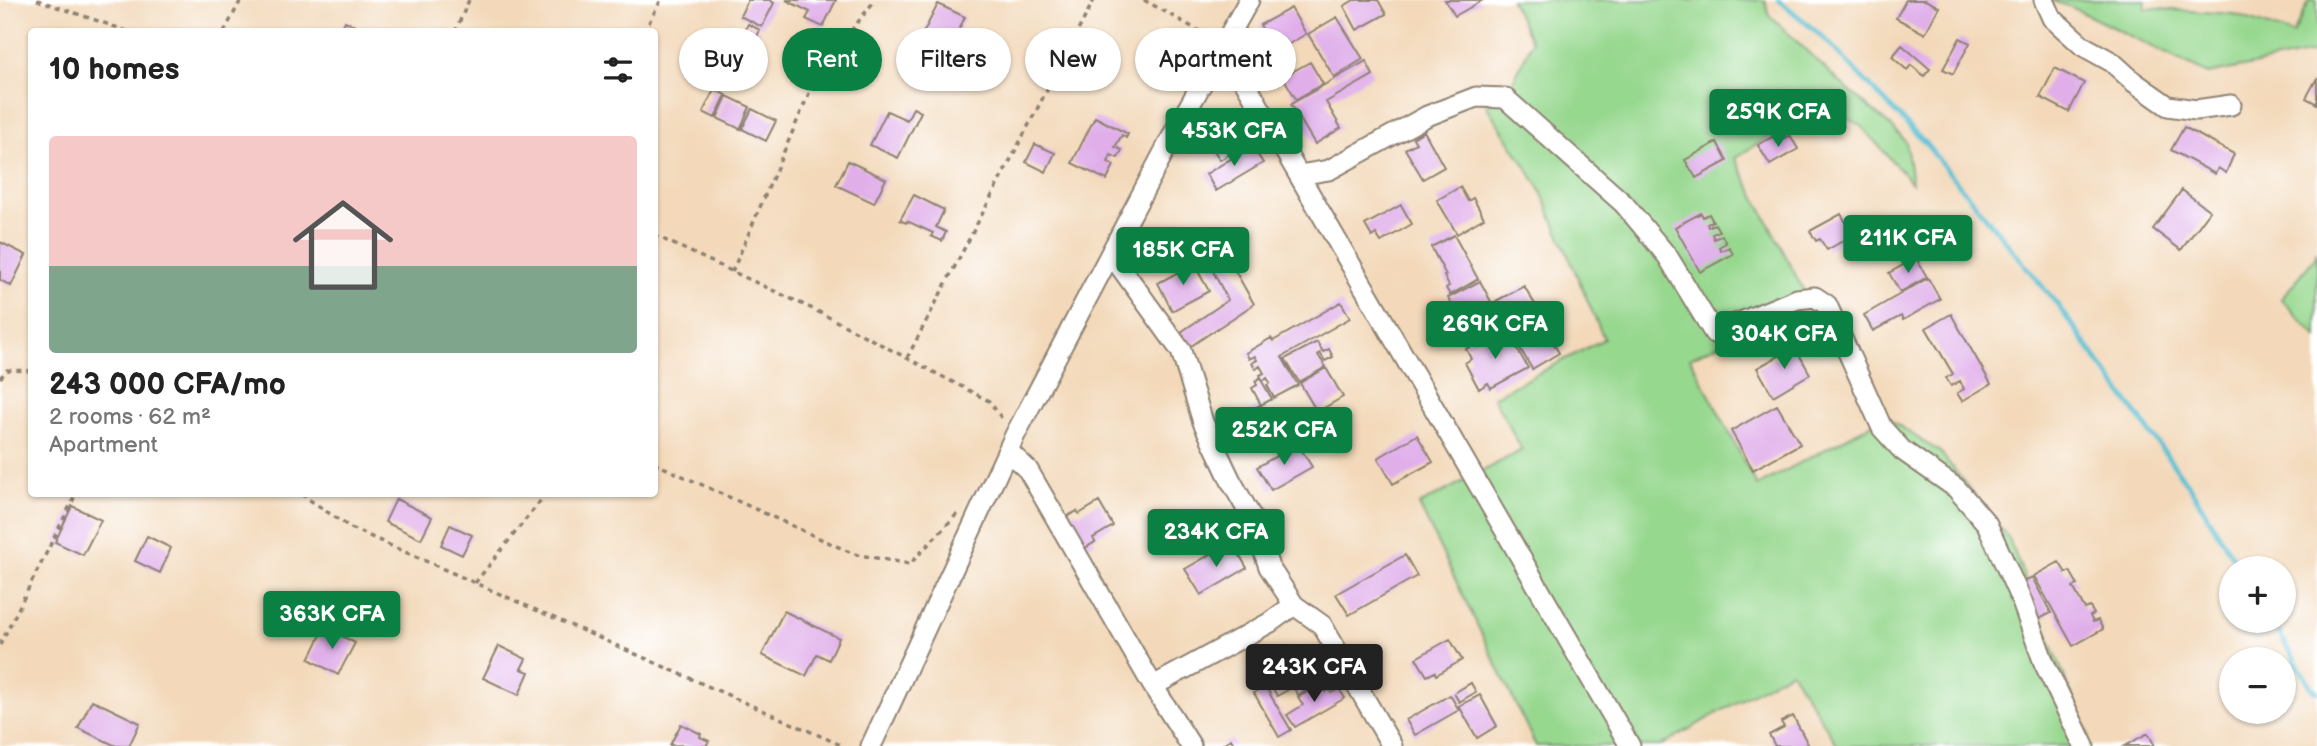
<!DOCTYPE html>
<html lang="en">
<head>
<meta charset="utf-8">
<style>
	:root { --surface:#fff; --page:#f6f6f6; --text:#222; --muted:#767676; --accent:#0b8043 }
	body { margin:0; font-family:"Balsamiq Sans",sans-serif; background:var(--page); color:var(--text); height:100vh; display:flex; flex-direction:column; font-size:26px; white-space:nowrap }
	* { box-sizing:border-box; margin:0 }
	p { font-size:23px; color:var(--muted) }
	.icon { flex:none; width:38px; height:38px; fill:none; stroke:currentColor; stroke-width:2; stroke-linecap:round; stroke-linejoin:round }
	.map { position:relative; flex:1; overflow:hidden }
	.drawer { position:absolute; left:28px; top:28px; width:630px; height:469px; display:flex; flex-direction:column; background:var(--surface); border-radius:7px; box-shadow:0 2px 5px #0004 }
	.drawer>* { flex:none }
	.guide { position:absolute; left:679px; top:28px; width:665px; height:63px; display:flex; gap:14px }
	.fabs { position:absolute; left:2219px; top:556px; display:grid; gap:14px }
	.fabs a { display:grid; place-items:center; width:77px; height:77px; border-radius:50%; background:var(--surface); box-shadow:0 2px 5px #0004; font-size:35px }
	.price { position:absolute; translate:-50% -60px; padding:0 16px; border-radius:7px; background:var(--accent); color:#fff; font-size:23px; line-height:46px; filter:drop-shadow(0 2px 4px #0008) }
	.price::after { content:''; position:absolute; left:50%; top:42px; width:21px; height:16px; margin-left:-10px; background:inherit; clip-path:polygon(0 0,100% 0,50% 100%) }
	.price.active { background:#222; color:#fff }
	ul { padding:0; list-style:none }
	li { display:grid; align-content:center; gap:14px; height:371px; padding:0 21px }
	li span { display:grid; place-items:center; height:217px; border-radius:7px; color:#555 }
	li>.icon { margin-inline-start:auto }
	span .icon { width:126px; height:126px; fill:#fffc; stroke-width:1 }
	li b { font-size:30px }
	h2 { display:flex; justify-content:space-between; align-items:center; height:84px; padding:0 21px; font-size:30px }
	.tag { padding:0 24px; border-radius:32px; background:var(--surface); box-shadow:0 2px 5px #0004; font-size:24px; line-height:63px }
	.tag.active { background:var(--accent); color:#fff }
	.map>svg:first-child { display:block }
	.green { fill:#97d88f; stroke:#61825d; stroke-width:2 }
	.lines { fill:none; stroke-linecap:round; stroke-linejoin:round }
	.stream { stroke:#55bed2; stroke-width:5 }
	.building { fill:#e0afea }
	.minor-casing { stroke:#8f8272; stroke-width:23 }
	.path { stroke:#8f8272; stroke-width:3.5; stroke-dasharray:5 5; stroke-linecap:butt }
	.minor { stroke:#fff; stroke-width:19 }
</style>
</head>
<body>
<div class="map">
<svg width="2317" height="746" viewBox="0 0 2317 746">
	<rect width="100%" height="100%" fill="#fff"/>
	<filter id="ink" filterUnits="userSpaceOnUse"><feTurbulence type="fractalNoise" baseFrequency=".0143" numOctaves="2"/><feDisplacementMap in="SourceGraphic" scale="14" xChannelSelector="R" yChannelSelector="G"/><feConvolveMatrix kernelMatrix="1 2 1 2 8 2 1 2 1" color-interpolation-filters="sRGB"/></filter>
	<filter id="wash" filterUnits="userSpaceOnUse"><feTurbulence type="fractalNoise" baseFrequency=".00686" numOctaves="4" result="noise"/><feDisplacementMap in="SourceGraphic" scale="28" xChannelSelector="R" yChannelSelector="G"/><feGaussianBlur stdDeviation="1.57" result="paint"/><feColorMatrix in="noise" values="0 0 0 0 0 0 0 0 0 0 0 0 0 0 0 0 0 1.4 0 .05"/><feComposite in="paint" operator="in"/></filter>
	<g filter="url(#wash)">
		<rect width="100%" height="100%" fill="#f3d9ba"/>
		<path class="green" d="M1511 0H1765L1768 14 1836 79 1894 129 1906 142 1912 183 1861 126 1822 103 1735 158 1809 301 1690 358 1757 486 1885 417 1940 452 2009 539 2089 737 2074 746H1838L1791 671 1660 746H1536L1419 505 1522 450 1493 397 1604 339 1539 187 1486 105 1510 88 1532 42Z
			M2049 0H2146L2145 8 2233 14 2293 34 2310 0H2317V52L2208 74 2071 7Z
			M2317 251V337L2281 299 2314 259Z"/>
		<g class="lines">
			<path class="stream" d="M1779 0 1826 40 1925 143 2056 303 2191 489 2240 569
				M2272 621 2311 687 2317 692"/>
		</g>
		<g id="blocks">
			<path class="building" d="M748 0H769L774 3 762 27 740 16Z
				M786 0H836L823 27 806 19 810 12Z
				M1354 0H1378L1386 14 1357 30 1344 6Z
				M1445 0H1483L1455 16Z
				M1906 0H1925L1939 7 1925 34 1896 18Z
				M938 4 965 17 943 62 915 49Z
				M1291 8 1306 34 1265 58 1261 51 1265 48 1259 37 1265 34 1260 25Z
				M1337 17 1363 59 1334 77 1308 34Z
				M345 21 361 29 359 32H340Z
				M748 24 760 30 754 43 741 37Z
				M1960 38 1970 43 1953 74 1943 69Z
				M1902 45 1930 69 1924 76 1911 65 1907 70 1892 57Z
				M1274 54 1285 73 1274 78 1264 60Z
				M1366 61 1373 75 1326 102 1341 128 1315 144 1291 104Z
				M1310 62 1323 84 1296 99 1283 77Z
				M2055 68 2084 83 2069 112 2040 97Z
				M2317 78V104L2306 98Z
				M714 90 726 95 715 118 703 112Z
				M727 96 750 107 740 129 717 118Z
				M913 108 921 112 898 158 870 145 887 111 907 120Z
				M752 109 776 121 766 141 742 129Z
				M1095 117 1128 134 1126 138 1122 135 1115 147 1122 150 1118 158 1111 155 1108 162 1114 165 1107 180 1072 163Z
				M1235 122 1248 143 1220 160 1207 139Z
				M2184 127 2234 154 2226 173 2218 168 2215 174 2171 150Z
				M1424 131 1444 167 1423 179 1405 149 1416 143 1413 138Z
				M1790 135 1798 149 1770 165 1758 145 1774 136 1777 142Z
				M1717 142 1727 161 1696 178 1685 160Z
				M1035 144 1055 153 1046 172 1026 162Z
				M1252 146 1263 163 1216 191 1206 174Z
				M848 161 886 179 874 203 836 185Z
				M1460 187 1468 201 1473 198 1484 218 1457 234 1437 200Z
				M2182 190 2210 211 2181 250 2153 229Z
				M914 195 944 210 936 227 946 232 942 241 931 236 933 233 907 221 906 223 900 220Z
				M1401 205 1412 224 1381 242 1376 234 1372 237 1365 225Z
				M1701 213 1703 217 1709 214 1713 221 1707 224 1708 227 1715 224 1719 231 1712 234 1714 239 1722 235 1726 243 1719 247 1721 251 1729 247 1733 254 1700 272 1675 227Z
				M1841 214 1853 235 1827 250 1820 239 1816 241 1810 231Z
				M1208 227 1219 246 1194 261 1183 241Z
				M1454 235 1478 279 1450 295 1446 288 1449 286 1444 276 1446 275 1431 247Z
				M0 242 26 255 11 286 0 280Z
				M1222 248 1254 304 1191 346 1181 332 1228 300 1205 256Z
				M1916 258 1927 277 1900 292 1889 273Z
				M1194 264 1209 291 1172 311 1158 283Z
				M1928 278 1940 299 1903 320 1901 316 1873 331 1864 315Z
				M1480 281 1504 326 1467 346 1465 342 1472 339 1462 319 1473 314 1472 312 1459 318 1448 298Z
				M1524 286 1536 306 1533 308 1559 353 1532 369 1506 324 1531 310 1508 322 1496 301Z
				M1341 302 1350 318 1282 357 1298 385 1274 398 1267 385 1270 383 1267 378 1263 381 1260 375 1264 373 1260 366 1256 369 1252 363 1257 360 1255 356 1249 359 1246 353 1271 338 1273 341Z
				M1951 314 1991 384 1962 401 1957 393 1964 389 1960 381 1951 386 1946 378 1953 374 1926 328Z
				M1507 331 1528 368 1491 388 1488 383 1479 389 1465 363 1471 359 1466 349 1487 338 1488 341Z
				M1317 342 1323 352 1329 349 1333 357 1325 361 1320 353 1318 355 1326 367 1299 382 1285 359Z
				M1795 347 1810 374 1773 396 1757 368Z
				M1326 368 1343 397 1317 412 1300 383Z
				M1260 378 1272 399 1261 405 1252 388 1257 385 1255 381Z
				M1260 405 1272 427 1242 444 1236 433 1240 430 1234 420Z
				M1777 405 1800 444 1753 470 1731 431Z
				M1417 435 1433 462 1393 484 1378 458Z
				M1298 444 1312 467 1271 490 1257 467Z
				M396 499 432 517 421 539 385 522Z
				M1099 502 1113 526 1093 538 1095 542 1080 551 1062 519 1077 511 1079 514Z
				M72 506 101 520 83 555 55 542Z
				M450 525 472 535 462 555 441 545Z
				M147 536 171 548 160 573 135 561Z
				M1232 542 1247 568 1201 595 1185 569Z
				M1405 555 1417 576 1349 615 1336 594Z
				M2059 562 2066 573 2070 571 2078 585 2073 587 2085 609 2090 607 2094 614 2090 616 2093 622 2098 620 2103 629 2073 646 2034 576Z
				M2032 577 2051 613 2037 620 2017 585Z
				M784 611 839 638 829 660 817 654 806 676 762 655Z
				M325 627 355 643 338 675 309 659Z
				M1450 639 1462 660 1436 675 1435 672 1427 676 1416 658Z
				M499 646 526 659 521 669 529 672 519 695 483 678Z
				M1322 655 1326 663 1317 668 1320 673 1316 676 1320 683 1298 695 1293 687 1277 696 1270 683Z
				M1471 683 1476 692 1459 702 1454 693Z
				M1321 685 1325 692 1329 689 1331 693 1339 689 1345 698 1295 727 1287 715 1303 705 1298 697Z
				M1265 686 1291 730 1279 737 1254 693Z
				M1450 695 1459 710 1415 735 1406 720Z
				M1480 695 1497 726 1477 738 1459 706Z
				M92 700 140 723 129 746H116L78 728Z
				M1793 716 1809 746H1775L1769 735 1784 727 1781 722Z
				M681 724 701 734 700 737 709 741 706 746 670 745Z
				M2148 733 2155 746H2125Z
				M1231 739 1235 746H1219Z"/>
		</g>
	</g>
	<g filter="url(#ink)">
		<use href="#blocks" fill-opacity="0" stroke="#8f8272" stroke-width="2"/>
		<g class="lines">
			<defs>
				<path id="minor" d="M2044 0 2052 18 2083 46 2112 62 2134 82 2168 106 2196 110 2231 105
					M1224 46 1630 746
					M1299 175 1329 170 1427 116 1476 97 1505 98 1624 204 1668 257 1714 333 1797 299 1815 297 1827 305 1882 428 1902 450 1956 488 1987 524 2022 602 2044 663 2084 746
					M1111 254 1181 351 1203 422 1231 481 1253 520 1269 567 1294 605 1322 625 1392 746
					M1008 451 1028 470 1153 686 1191 746
					M1153 686 1269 623 1294 605
					M871 746 1015 435 1174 133 1249 0"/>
			</defs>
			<use href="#minor" class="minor-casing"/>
			<path class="path" d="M37 0 130 32
				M1144 0 1210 37
				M224 32 241 0
				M455 32 469 0
				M644 32 661 0
				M654 235 815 310 989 401 1003 420
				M732 272 817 75 875 0
				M907 358 1094 0
				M0 378 7 370 32 371
				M654 463 854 554 910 564 957 514
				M301 494 351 528 843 746
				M475 583 546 494
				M0 645 76 494"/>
			<use href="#minor" class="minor"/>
		</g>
	</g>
</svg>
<div class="fabs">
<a>+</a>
<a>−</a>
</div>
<b class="price" style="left:1778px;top:149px">259K CFA</b>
<b class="price" style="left:1234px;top:168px">453K CFA</b>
<b class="price" style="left:1908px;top:275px">211K CFA</b>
<b class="price" style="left:1183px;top:287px">185K CFA</b>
<b class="price" style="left:1495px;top:361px">269K CFA</b>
<b class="price" style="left:1784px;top:371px">304K CFA</b>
<b class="price" style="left:1284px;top:467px">252K CFA</b>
<b class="price" style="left:1216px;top:569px">234K CFA</b>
<b class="price" style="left:332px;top:651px">363K CFA</b>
<b class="price active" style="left:1314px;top:704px">243K CFA</b>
<div class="guide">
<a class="tag">Buy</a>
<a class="tag active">Rent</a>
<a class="tag">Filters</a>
<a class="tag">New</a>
<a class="tag">Apartment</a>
</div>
<section class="drawer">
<h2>10 homes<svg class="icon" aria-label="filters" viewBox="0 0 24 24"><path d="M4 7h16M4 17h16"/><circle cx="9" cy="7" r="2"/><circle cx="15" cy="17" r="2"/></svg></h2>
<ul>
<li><span style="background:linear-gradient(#f6c9c9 60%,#7fa58c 0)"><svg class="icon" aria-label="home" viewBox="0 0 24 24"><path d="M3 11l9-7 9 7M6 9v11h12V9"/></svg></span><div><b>243 000 CFA/mo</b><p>2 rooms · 62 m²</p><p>Apartment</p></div></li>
</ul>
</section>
</div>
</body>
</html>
